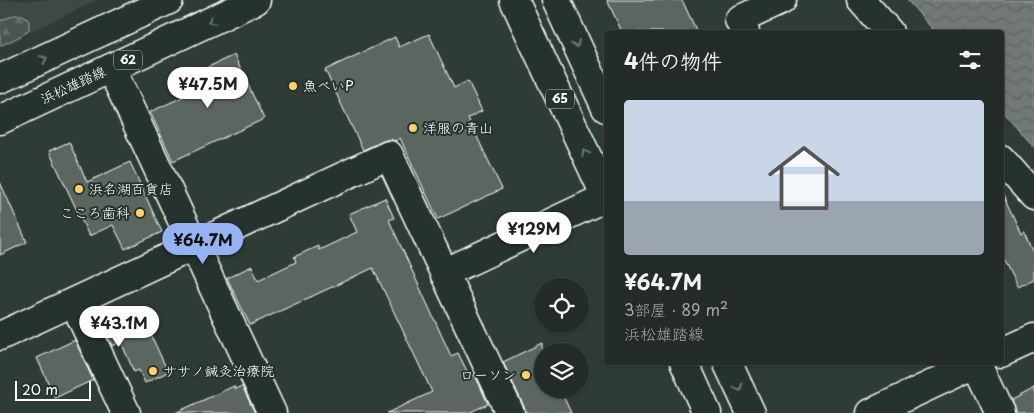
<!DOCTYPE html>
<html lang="ja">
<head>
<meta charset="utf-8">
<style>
	:root { --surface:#232c28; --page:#2b3430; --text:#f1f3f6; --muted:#a3a7a8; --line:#404845; --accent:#95b2f1 }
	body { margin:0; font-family:"Playpen Sans","Klee One",sans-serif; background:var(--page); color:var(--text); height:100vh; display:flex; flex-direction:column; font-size:19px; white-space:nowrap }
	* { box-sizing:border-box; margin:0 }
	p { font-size:16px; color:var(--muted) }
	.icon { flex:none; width:28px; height:28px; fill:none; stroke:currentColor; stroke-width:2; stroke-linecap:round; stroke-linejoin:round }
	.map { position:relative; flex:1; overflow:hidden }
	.panel { position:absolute; left:604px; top:30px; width:400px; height:335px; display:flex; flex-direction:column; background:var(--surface); border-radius:5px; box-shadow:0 1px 4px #0004,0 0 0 1px var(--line) }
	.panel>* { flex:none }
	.fabs { position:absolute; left:534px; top:278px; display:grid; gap:10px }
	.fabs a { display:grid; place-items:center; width:55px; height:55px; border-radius:50%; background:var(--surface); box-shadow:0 1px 4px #0004,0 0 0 1px var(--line); font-size:25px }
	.scale { position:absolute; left:15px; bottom:12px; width:76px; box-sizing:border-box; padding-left:5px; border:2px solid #fff; border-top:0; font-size:14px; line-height:18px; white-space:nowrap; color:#fff; -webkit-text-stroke:4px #26332d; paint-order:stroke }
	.price { position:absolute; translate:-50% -42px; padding:0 11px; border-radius:18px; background:#fff; color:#222; font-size:16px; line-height:32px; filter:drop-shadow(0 1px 2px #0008) }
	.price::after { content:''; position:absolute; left:50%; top:30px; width:15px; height:11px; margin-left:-8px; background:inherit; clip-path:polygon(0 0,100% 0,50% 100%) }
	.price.selected { background:var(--accent); color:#111 }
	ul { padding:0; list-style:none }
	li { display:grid; align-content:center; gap:10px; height:265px; padding:0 20px }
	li+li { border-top:1px solid var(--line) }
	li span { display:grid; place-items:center; height:155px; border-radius:5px; color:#555 }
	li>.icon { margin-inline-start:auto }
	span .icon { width:90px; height:90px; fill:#fffc; stroke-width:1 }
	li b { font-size:21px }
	h2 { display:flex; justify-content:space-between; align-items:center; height:60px; padding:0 20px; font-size:21px }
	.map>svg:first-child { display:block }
	.built { fill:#3c4842 }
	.forest { fill:url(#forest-firs); stroke:#a4aaa7 }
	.water { fill:url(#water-waves); stroke:#a9afac }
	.building { fill:#5b6661; stroke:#fff }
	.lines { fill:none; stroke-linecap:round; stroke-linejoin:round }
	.minor-casing { stroke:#fff; stroke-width:31 }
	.major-casing { stroke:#fff; stroke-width:31 }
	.minor { stroke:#26332d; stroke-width:28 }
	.major { stroke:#26332d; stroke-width:28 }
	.oneway { stroke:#727a76 }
	.poi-dot { fill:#ffd166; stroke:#26332d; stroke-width:2 }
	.labels { text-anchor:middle; stroke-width:4; stroke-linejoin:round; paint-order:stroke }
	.shield { fill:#26332d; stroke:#bec2c0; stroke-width:1 }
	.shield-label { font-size:12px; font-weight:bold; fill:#fff }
	.street-label { font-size:14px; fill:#fff; stroke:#26332d }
	.poi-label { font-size:14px; fill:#fff; stroke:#26332d; text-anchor:start }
</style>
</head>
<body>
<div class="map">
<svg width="1034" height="413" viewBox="0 0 1034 413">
	<defs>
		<pattern id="forest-firs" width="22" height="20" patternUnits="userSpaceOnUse" patternTransform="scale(1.25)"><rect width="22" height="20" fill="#4a544f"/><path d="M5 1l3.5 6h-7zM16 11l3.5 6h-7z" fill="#656e69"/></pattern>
		<pattern id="water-waves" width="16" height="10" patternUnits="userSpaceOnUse" patternTransform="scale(1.25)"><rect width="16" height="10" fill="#707975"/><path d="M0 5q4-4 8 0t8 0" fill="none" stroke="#5e6260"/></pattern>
	</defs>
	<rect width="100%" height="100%" fill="#2f3b35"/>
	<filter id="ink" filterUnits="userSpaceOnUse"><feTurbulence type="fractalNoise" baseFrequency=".02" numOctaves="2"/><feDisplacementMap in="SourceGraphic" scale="10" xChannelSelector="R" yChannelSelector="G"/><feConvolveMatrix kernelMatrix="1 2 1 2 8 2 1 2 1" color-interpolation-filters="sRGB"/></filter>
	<g filter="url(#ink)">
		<path class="built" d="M0 0H98L0 46Z"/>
		<path class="forest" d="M14 15H23L29 21V29L23 35 0 46V21Z"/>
		<path class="water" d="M907 0H1034V147L1001 109V32H935Z"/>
		<path class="building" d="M607 0H682L697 32H622Z
			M429 34 454 88 468 81 482 111 468 118 502 189 438 219 400 138 395 141 390 139 383 141 363 150 325 70 395 37 399 47Z
			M234 55 264 119 173 161 150 112 187 95 180 80Z
			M69 142 87 182 130 162 162 232 125 249 113 225 89 236 49 151Z
			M0 182 27 242 0 255Z
			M1001 191 1021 233 1024 231 1034 253V279L1017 287 1001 254Z
			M385 198 394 218 389 220 451 356 458 353 470 377 475 375 488 404 468 413H387L432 392 373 268 250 325 227 278 252 266 258 280 296 262 294 257 318 246 319 250 357 232 349 214Z
			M139 309 168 372 145 383 139 370 134 372 121 342 112 346 103 326Z
			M75 340 93 380 55 398 37 358Z
			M542 343V389H560L571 413H527L503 362Z
			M234 386 235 389 242 386 255 413H175Z
			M1034 388V413H1015L1011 400Z"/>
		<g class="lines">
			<defs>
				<path id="minor" d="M861 0 889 32
					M745 32 739 20 782 0
					M111 68 272 413
					M1001 159 1034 196
					M444 273 606 197
					M74 302 126 413
					M0 336 389 155 510 413
					M1001 353 1034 338
					M977 364 1000 413
					M871 413 980 362"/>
				<path id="major" d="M514 0 606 197
					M556 0 606 108
					M0 79 169 0
					M0 120 256 0
					M684 362 707 413
					M727 362 751 413"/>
			</defs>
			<use href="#minor" class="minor-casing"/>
			<use href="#major" class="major-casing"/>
			<use href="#minor" class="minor"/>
			<use href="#major" class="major"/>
		</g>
		<defs><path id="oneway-chevron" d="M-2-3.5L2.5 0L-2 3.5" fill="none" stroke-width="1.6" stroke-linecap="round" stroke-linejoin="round" transform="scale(1.25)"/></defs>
		<g class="oneway">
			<use href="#oneway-chevron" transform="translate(211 21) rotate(155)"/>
			<use href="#oneway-chevron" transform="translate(576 44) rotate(65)"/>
			<use href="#oneway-chevron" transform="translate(44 59) rotate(-25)"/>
			<use href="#oneway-chevron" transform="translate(585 153) rotate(-115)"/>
			<use href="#oneway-chevron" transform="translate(739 388) rotate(64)"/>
		</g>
	</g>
	<g class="poi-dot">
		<circle cx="293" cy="86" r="5"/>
		<circle cx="413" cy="128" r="5"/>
		<circle cx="79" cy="189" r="5"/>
		<circle cx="140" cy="213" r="5"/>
		<circle cx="153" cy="371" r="5"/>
		<circle cx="526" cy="375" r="5"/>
	</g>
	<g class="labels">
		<g class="shield">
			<rect x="114" y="50.5" width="28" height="19" rx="4"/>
			<rect x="546" y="89.5" width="28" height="19" rx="4"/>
		</g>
		<g class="shield-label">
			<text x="128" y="64">62</text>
			<text x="560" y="103">65</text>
		</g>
		<g class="street-label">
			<text transform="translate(73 85) rotate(-25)" y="5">浜松雄踏線</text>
		</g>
		<g class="poi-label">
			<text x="303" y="91">魚べいP</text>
			<text x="423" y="133">洋服の青山</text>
			<text x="89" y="194">浜名湖百貨店</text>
			<text x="130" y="218" text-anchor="end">こころ歯科</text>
			<text x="163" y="376">ササノ鍼灸治療院</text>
			<text x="516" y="380" text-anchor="end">ローソン</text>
		</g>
	</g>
</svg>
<div class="fabs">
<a><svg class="icon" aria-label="locate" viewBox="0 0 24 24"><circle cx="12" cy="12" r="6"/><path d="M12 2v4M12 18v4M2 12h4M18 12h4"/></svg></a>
<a><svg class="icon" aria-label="layers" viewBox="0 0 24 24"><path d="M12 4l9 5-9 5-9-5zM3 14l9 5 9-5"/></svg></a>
</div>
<div class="scale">20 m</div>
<b class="price" style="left:208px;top:109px">¥47.5M</b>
<b class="price" style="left:534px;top:254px">¥129M</b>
<b class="price selected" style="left:203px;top:265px">¥64.7M</b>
<b class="price" style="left:119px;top:348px">¥43.1M</b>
<section class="panel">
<h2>4件の物件<svg class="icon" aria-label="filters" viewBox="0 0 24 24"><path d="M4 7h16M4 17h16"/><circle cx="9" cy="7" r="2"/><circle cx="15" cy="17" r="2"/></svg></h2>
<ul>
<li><span style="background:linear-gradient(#c9d6e8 65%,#9aa5b1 0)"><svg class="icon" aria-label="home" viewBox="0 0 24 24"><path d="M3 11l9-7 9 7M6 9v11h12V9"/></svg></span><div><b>¥64.7M</b><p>3部屋 · 89 m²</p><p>浜松雄踏線</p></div></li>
</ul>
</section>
</div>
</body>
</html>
